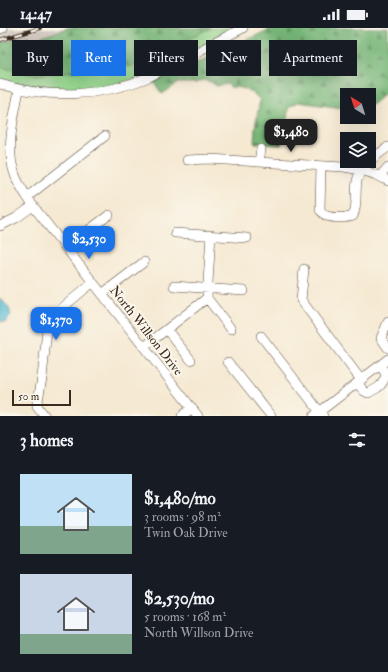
<!DOCTYPE html>
<html lang="en">
<head>
<meta charset="utf-8">
<style>
	:root { --surface:#171b24; --page:#242831; --text:#f1f3f6; --muted:#9ea1a6; --accent:#1a73e8 }
	body { margin:0; font-family:"IM FELL Double Pica",serif; background:var(--page); color:var(--text); height:100vh; display:flex; flex-direction:column; font-size:15px; white-space:nowrap }
	* { box-sizing:border-box; margin:0 }
	p { font-size:13px; color:var(--muted) }
	.icon { flex:none; width:22px; height:22px; fill:none; stroke:currentColor; stroke-width:2; stroke-linecap:round; stroke-linejoin:round }
	.map { position:relative; height:388px; overflow:hidden }
	.details { display:flex; flex-direction:column; background:var(--surface); flex:1 }
	.details>* { flex:none }
	.top-card { position:absolute; left:12px; top:12px; width:364px; height:36px; display:flex; gap:8px }
	.needle { width:26px; rotate:322deg }
	.tools { position:absolute; left:340px; top:60px; display:grid; gap:8px }
	.tools a { display:grid; place-items:center; width:36px; height:36px; border-radius:0px; background:var(--surface); box-shadow:0 4px 16px #0002; font-size:20px }
	.scale { position:absolute; left:12px; bottom:10px; width:59px; box-sizing:border-box; padding-left:4px; border:2px solid #3b2a1e; border-top:0; font-size:11px; line-height:14px; white-space:nowrap; color:#3b2a1e; -webkit-text-stroke:3px #fbf7ec; paint-order:stroke }
	.price { position:absolute; translate:-50% -34px; padding:0 9px; border-radius:8px; background:var(--accent); color:#fff; font-size:13px; line-height:26px; filter:drop-shadow(0 1px 2px #0008) }
	.price::after { content:''; position:absolute; left:50%; top:24px; width:12px; height:9px; margin-left:-6px; background:inherit; clip-path:polygon(0 0,100% 0,50% 100%) }
	.price.selected { background:#222; color:#fff }
	ul { padding:0; list-style:none }
	li { display:flex; align-items:center; gap:12px; height:100px; padding:0 20px }
	li span { display:grid; place-items:center; flex:none; width:112px; height:80px; border-radius:0px; color:#555 }
	li>.icon { margin-inline-start:auto }
	span .icon { width:48px; height:48px; fill:#fffc; stroke-width:1 }
	li b { font-size:17px }
	h2 { display:flex; justify-content:space-between; align-items:center; height:48px; padding:0 20px; font-size:17px }
	.chip { padding:0 14px; border-radius:0px; background:var(--surface); box-shadow:0 4px 16px #0002; font-size:14px; line-height:36px }
	.chip.selected { background:var(--accent); color:#fff }
	.status { display:flex; justify-content:space-between; align-items:center; height:28px; padding:0 20px; background:var(--surface); direction:ltr }
	.status svg { height:11px; fill:currentColor }
	.map>svg:first-child { display:block }
	.railway { fill:#ccc2b9 }
	.green { fill:#91d38a; stroke:#667e54 }
	.forest { fill:url(#forest-firs); stroke:#58704a }
	.water { fill:#54bbd2; stroke:#487278 }
	.lines { fill:none; stroke-linecap:round; stroke-linejoin:round }
	.minor-casing { stroke:#574739; stroke-width:10 }
	.minor { stroke:#fff; stroke-width:9 }
	.rail-casing { stroke:#3b2a1e; stroke-width:4 }
	.rail { stroke:#fbf7ec; stroke-width:2.5; stroke-dasharray:8; stroke-linecap:butt }
	.labels { text-anchor:middle; stroke-width:4; stroke-linejoin:round; paint-order:stroke }
	.street-label { font-size:13px; fill:#3b2a1e; stroke:#fbf7ec }
</style>
</head>
<body>
<div class="status"><b>14:47</b><svg viewBox="0 0 49 12"><path d="M0 12V9h3v3zM5 12V6h3v6zM10 12V3h3v9zM15 12V0h3v12zM26 1h20v11H26zM47 4h2v5h-2z"/></svg></div>
<div class="map">
<svg width="388" height="388" viewBox="0 0 388 388">
	<defs>
		<pattern id="forest-firs" width="22" height="20" patternUnits="userSpaceOnUse"><rect width="22" height="20" fill="#74b576"/><path d="M5 1l3.5 6h-7zM16 11l3.5 6h-7z" fill="#609360"/></pattern>
	</defs>
	<rect width="100%" height="100%" fill="#fbf7ec"/>
	<filter id="ink" filterUnits="userSpaceOnUse"><feTurbulence type="fractalNoise" baseFrequency=".025" numOctaves="2"/><feDisplacementMap in="SourceGraphic" scale="8" xChannelSelector="R" yChannelSelector="G"/><feConvolveMatrix kernelMatrix="1 2 1 2 8 2 1 2 1" color-interpolation-filters="sRGB"/></filter>
	<filter id="wash" filterUnits="userSpaceOnUse"><feTurbulence type="fractalNoise" baseFrequency=".012" numOctaves="4" result="noise"/><feDisplacementMap in="SourceGraphic" scale="16" xChannelSelector="R" yChannelSelector="G"/><feGaussianBlur stdDeviation="0.9" result="paint"/><feColorMatrix in="noise" values="0 0 0 0 0 0 0 0 0 0 0 0 0 0 0 0 0 1.4 0 .05"/><feComposite in="paint" operator="in"/></filter>
	<g filter="url(#wash)">
		<rect width="100%" height="100%" fill="#f5e9d2"/>
		<path class="railway" d="M0 0H68L31 13 28 8 0 15Z"/>
		<path class="green" d="M68 0H243L155 46 79 66 0 55V15L29 8 31 13Z"/>
		<path class="forest" d="M68 0H211L132 38 34 47 0 39V15L29 8 31 13Z
			M273 0H388V63L369 79V67H347V83L343 80 298 74 291 78 288 81 287 96 281 117 254 115 255 99 260 72C250 62 244 59 230 59L227 56 217 58 211 54 203 52 196 55H178L162 66 154 54Z"/>
		<path class="water" d="M0 270 9 280 11 288 5 294 0 293Z"/>
	</g>
	<g filter="url(#ink)">
		<g class="lines">
			<defs>
				<path id="minor" d="M0 1 3 0
					M0 56C49 71 102 69 149 49L243 0
					M19 62C14 90 5 119 15 147 19 158 27 168 33 178L198 388
					M187 132 209 131 343 139C359 141 374 144 388 153
					M259 134 261 121
					M321 138 320 182C322 184 324 187 327 188 332 190 348 190 353 188 358 177 355 165 357 153 359 139 377 127 388 119
					M380 148 388 139
					M27 169 105 108
					M0 198 16 190 33 178
					M175 205 247 210
					M66 219 109 187
					M304 241 301 272 361 352
					M174 258 244 263
					M102 266 144 234
					M207 270 231 301
					M388 294 381 310 388 320
					M167 302 191 332
					M261 308 323 388
					M144 319 207 270 211 207
					M228 334 271 388
					M357 355 364 363 368 365C378 360 383 358 386 346L380 337
					M45 388 37 378 42 350 48 292 93 254
					M182 388 192 380
					M314 388 388 331"/>
			</defs>
			<use href="#minor" class="minor-casing"/>
			<use href="#minor" class="minor"/>
			<defs>
				<path id="rail" d="M0 12 40 0"/>
			</defs>
			<use href="#rail" class="rail-casing"/>
			<use href="#rail" class="rail"/>
		</g>
	</g>
	<g class="labels">
		<g class="street-label">
			<text transform="translate(147 302) rotate(52)" y="5">North Willson Drive</text>
		</g>
	</g>
</svg>
<div class="tools">
<a><svg class="needle" viewBox="-14 -14 28 28"><path d="M0-13l5 13h-10z" fill="#e53935"/><path d="M0 13l5-13h-10z" fill="#9ea1a6"/></svg></a>
<a><svg class="icon" aria-label="layers" viewBox="0 0 24 24"><path d="M12 4l9 5-9 5-9-5zM3 14l9 5 9-5"/></svg></a>
</div>
<div class="scale">50 m</div>
<b class="price selected" style="left:291px;top:125px">$1,480</b>
<b class="price" style="left:89px;top:232px">$2,530</b>
<b class="price" style="left:56px;top:313px">$1,370</b>
<div class="top-card">
<a class="chip">Buy</a>
<a class="chip selected">Rent</a>
<a class="chip">Filters</a>
<a class="chip">New</a>
<a class="chip">Apartment</a>
</div>
</div>
<section class="details">
<h2>3 homes<svg class="icon" aria-label="filters" viewBox="0 0 24 24"><path d="M4 7h16M4 17h16"/><circle cx="9" cy="7" r="2"/><circle cx="15" cy="17" r="2"/></svg></h2>
<ul>
<li><span style="background:linear-gradient(#bfe0f5 65%,#7fa58c 0)"><svg class="icon" aria-label="home" viewBox="0 0 24 24"><path d="M3 11l9-7 9 7M6 9v11h12V9"/></svg></span><div><b>$1,480/mo</b><p>3 rooms · 98 m²</p><p>Twin Oak Drive</p></div></li>
<li><span style="background:linear-gradient(#c9d6e8 75%,#7fa58c 0)"><svg class="icon" aria-label="home" viewBox="0 0 24 24"><path d="M3 11l9-7 9 7M6 9v11h12V9"/></svg></span><div><b>$2,530/mo</b><p>5 rooms · 168 m²</p><p>North Willson Drive</p></div></li>
</ul>
</section>
</body>
</html>
